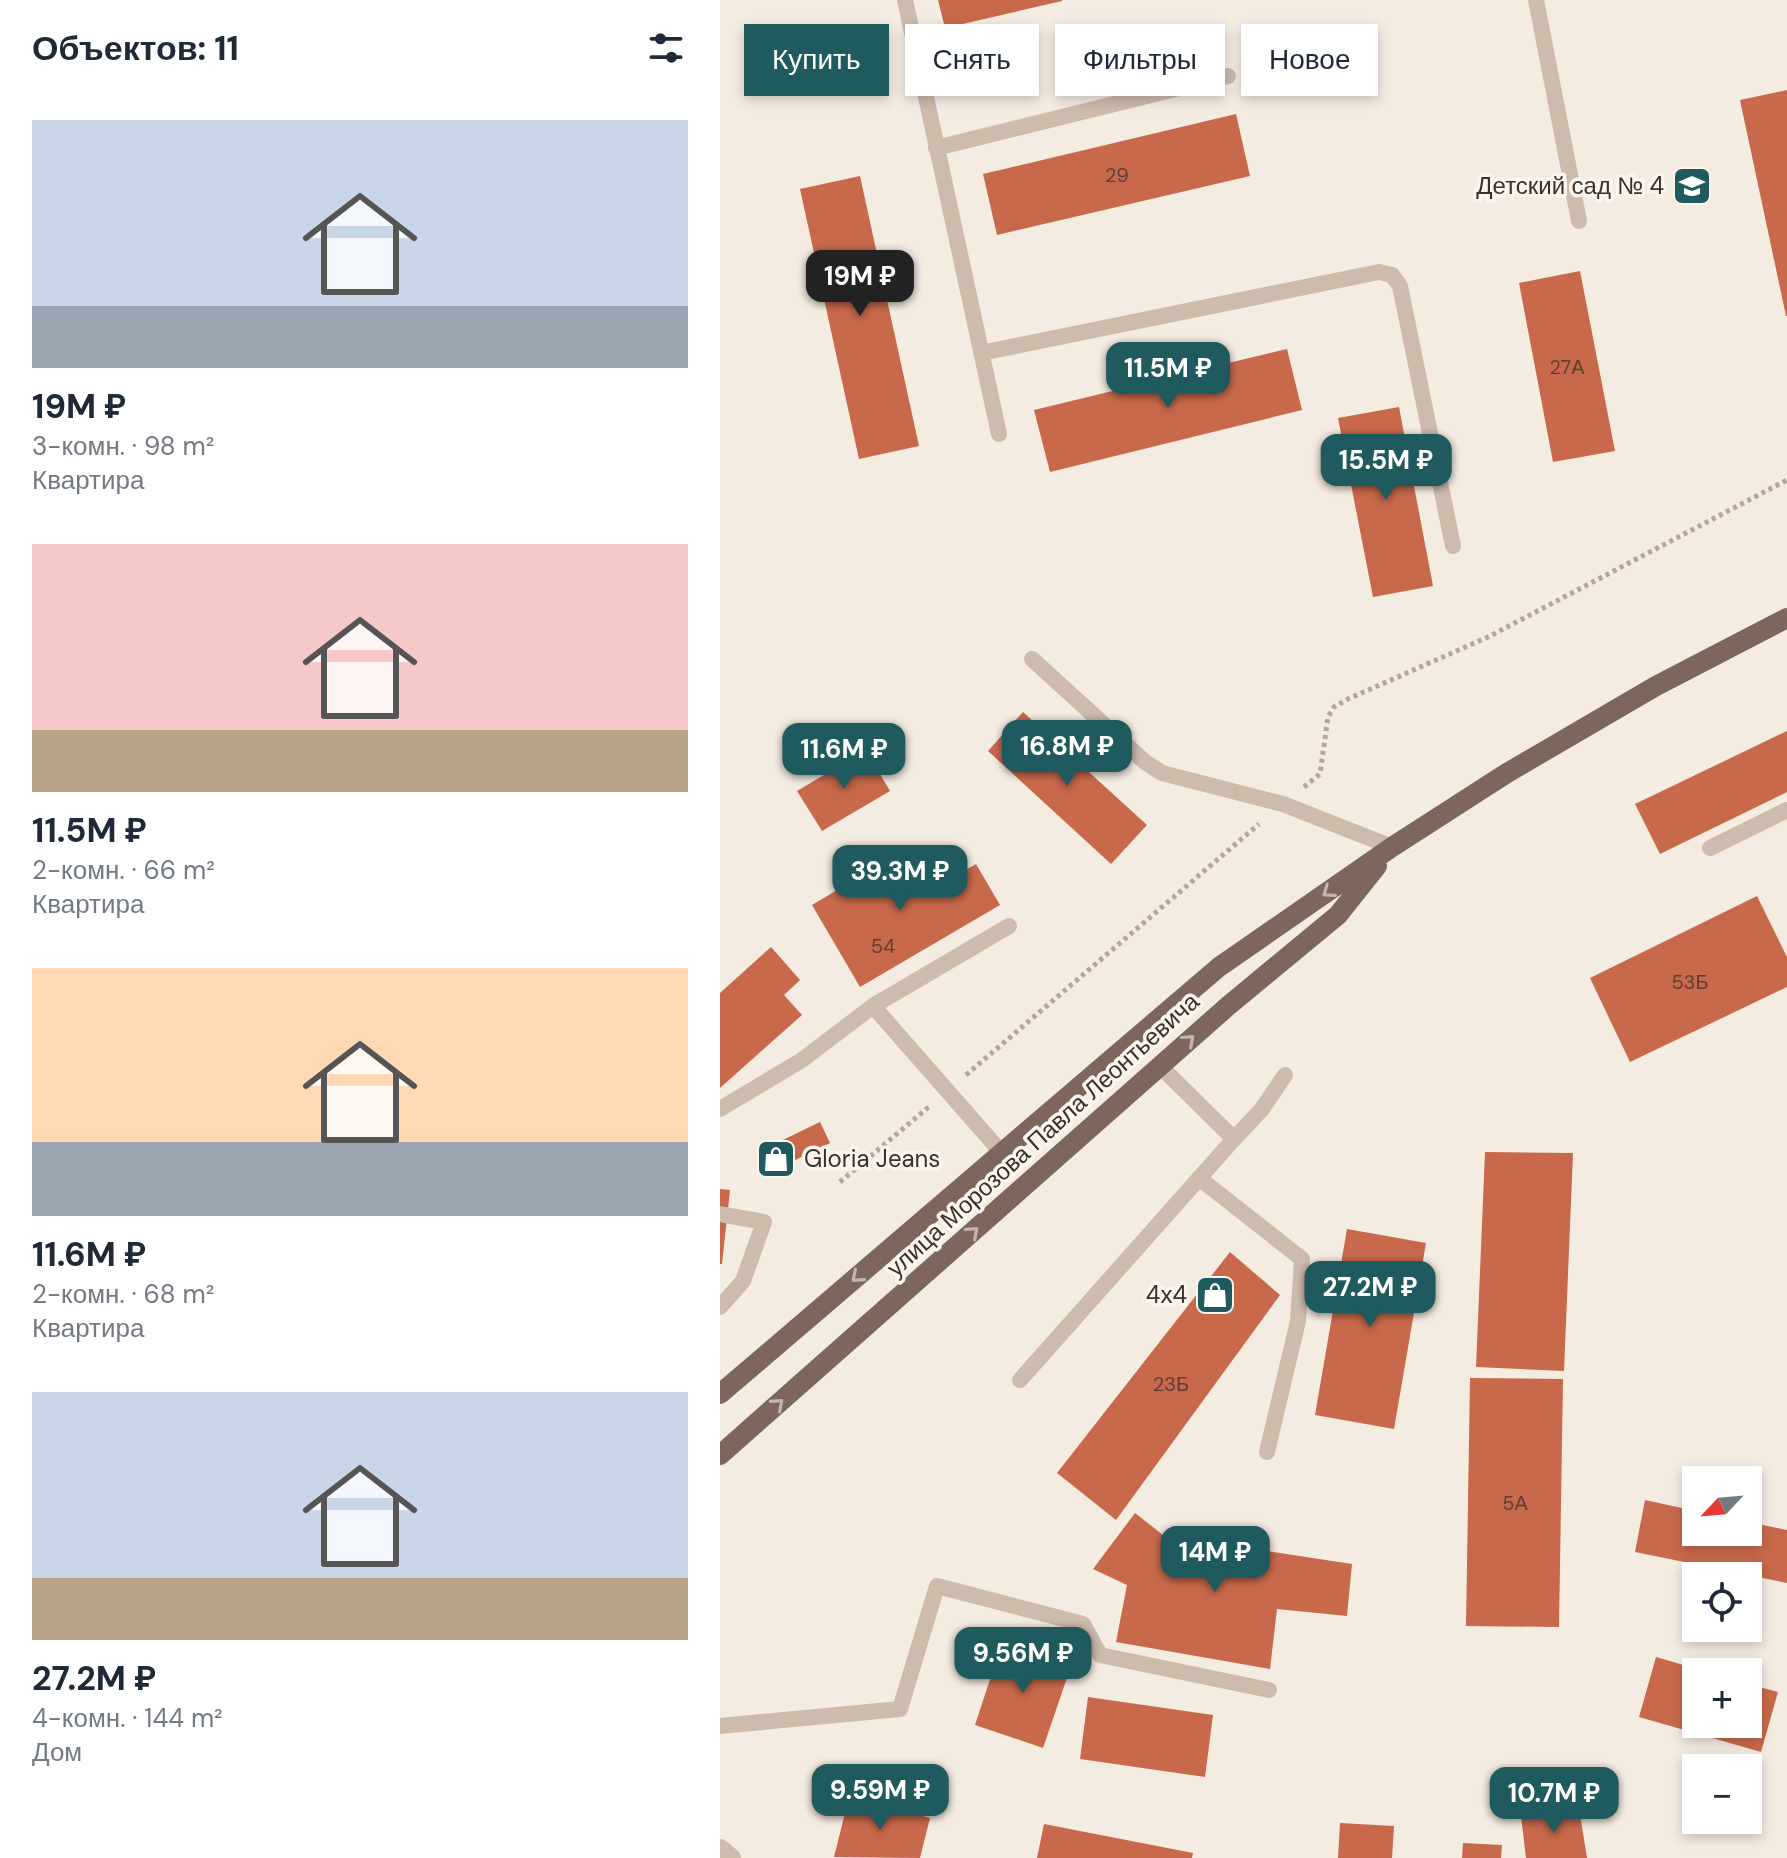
<!DOCTYPE html>
<html lang="ru">
<head>
<meta charset="utf-8">
<style>
	:root { --surface:#fff; --page:#f2f2f3; --text:#1f2937; --muted:#747a83; --accent:#1f5a5e }
	body { margin:0; font-family:"DM Sans",sans-serif; background:var(--page); color:var(--text); height:100vh; display:flex; flex-direction:column; font-size:30px; white-space:nowrap }
	* { box-sizing:border-box; margin:0 }
	p { font-size:26px; color:var(--muted) }
	.icon { flex:none; width:44px; height:44px; fill:none; stroke:currentColor; stroke-width:2; stroke-linecap:round; stroke-linejoin:round }
	.map { position:relative; flex:1; overflow:hidden }
	.panel { display:flex; flex-direction:column; background:var(--surface); width:720px }
	.panel>* { flex:none }
	.banner { position:absolute; left:24px; top:24px; width:760px; height:72px; display:flex; gap:16px }
	.needle { width:52px; rotate:244deg }
	.fabs { position:absolute; left:962px; top:1466px; display:grid; gap:16px }
	.fabs a { display:grid; place-items:center; width:80px; height:80px; border-radius:0px; background:var(--surface); box-shadow:0 4px 12px #0003; font-size:40px }
	.price { position:absolute; translate:-50% -68px; padding:0 18px; border-radius:16px; background:var(--accent); color:#fff; font-size:26px; line-height:52px; filter:drop-shadow(0 2px 4px #0008) }
	.price::after { content:''; position:absolute; left:50%; top:48px; width:24px; height:18px; margin-left:-12px; background:inherit; clip-path:polygon(0 0,100% 0,50% 100%) }
	.price.selected { background:#222; color:#fff }
	ul { padding:0; list-style:none }
	li { display:grid; align-content:center; gap:16px; height:424px; padding:0 32px }
	li span { display:grid; place-items:center; height:248px; border-radius:0px; color:#555 }
	li>.icon { margin-inline-start:auto }
	span .icon { width:144px; height:144px; fill:#fffc; stroke-width:1 }
	li b { font-size:34px }
	h2 { display:flex; justify-content:space-between; align-items:center; height:96px; padding:0 32px; font-size:34px }
	.pill { padding:0 28px; border-radius:0px; background:var(--surface); box-shadow:0 4px 12px #0003; font-size:28px; line-height:72px }
	.pill.selected { background:var(--accent); color:#fff }
	main { display:flex; flex:1; min-height:0 }
	.map>svg:first-child { display:block }
	.building { fill:#c8694b }
	.lines { fill:none; stroke-linecap:round; stroke-linejoin:round }
	.path { stroke:#b9a596; stroke-width:5; stroke-dasharray:4 4; stroke-linecap:butt }
	.lane { stroke:#cdbbac; stroke-width:16 }
	.street { stroke:#cdbbac; stroke-width:20 }
	.primary { stroke:#7d675c; stroke-width:20 }
	.oneway { stroke:#c2b5ac }
	.labels { text-anchor:middle; stroke-width:7; stroke-linejoin:round; paint-order:stroke }
	.number-label { font-size:20px; fill:#5e3e33 }
	.poi-label { font-size:24px; fill:#3b302b; stroke:#fbf5ee; text-anchor:end }
	.street-label { font-size:24px; fill:#3b302b; stroke:#fbf5ee }
</style>
</head>
<body>
<main>
<section class="panel">
<h2>Объектов: 11<svg class="icon" aria-label="filters" viewBox="0 0 24 24"><path d="M4 7h16M4 17h16"/><circle cx="9" cy="7" r="2"/><circle cx="15" cy="17" r="2"/></svg></h2>
<ul>
<li><span style="background:linear-gradient(#c9d6e8 75%,#9aa5b1 0)"><svg class="icon" aria-label="home" viewBox="0 0 24 24"><path d="M3 11l9-7 9 7M6 9v11h12V9"/></svg></span><div><b>19M ₽</b><p>3-комн. · 98 m²</p><p>Квартира</p></div></li>
<li><span style="background:linear-gradient(#f6c9c9 75%,#b9a48a 0)"><svg class="icon" aria-label="home" viewBox="0 0 24 24"><path d="M3 11l9-7 9 7M6 9v11h12V9"/></svg></span><div><b>11.5M ₽</b><p>2-комн. · 66 m²</p><p>Квартира</p></div></li>
<li><span style="background:linear-gradient(#ffd9b3 70%,#9aa5b1 0)"><svg class="icon" aria-label="home" viewBox="0 0 24 24"><path d="M3 11l9-7 9 7M6 9v11h12V9"/></svg></span><div><b>11.6M ₽</b><p>2-комн. · 68 m²</p><p>Квартира</p></div></li>
<li><span style="background:linear-gradient(#c9d6e8 75%,#b9a48a 0)"><svg class="icon" aria-label="home" viewBox="0 0 24 24"><path d="M3 11l9-7 9 7M6 9v11h12V9"/></svg></span><div><b>27.2M ₽</b><p>4-комн. · 144 m²</p><p>Дом</p></div></li>
</ul>
</section>
<div class="map">
<svg width="1067" height="1858" viewBox="0 0 1067 1858">
	<rect width="100%" height="100%" fill="#f4ebe1"/>
	<path class="building" d="M218 0H342V1L225 28Z
		M1067 90V316H1066L1020 100Z
		M516 114 530 176 277 235 263 174Z
		M140 176 199 446 139 459 80 189Z
		M860 271 895 451 833 462 799 283Z
		M567 349 582 410 330 472 314 410Z
		M679 407 713 586 653 597 618 418Z
		M303 712 427 825 391 864 268 751Z
		M1067 731V792L940 854 915 804Z
		M146 750 170 791 102 831 77 791Z
		M193 845 217 887 256 864 280 905 140 987 92 905Z
		M1037 896 1067 957V987L910 1062 870 978Z
		M51 947 80 980 64 995 82 1015 0 1088V993Z
		M100 1122 110 1143 49 1173 38 1152Z
		M765 1152 853 1153 844 1371 756 1367Z
		M0 1189 10 1190 2 1264H0Z
		M627 1229 706 1243 674 1429 595 1415Z
		M510 1252 560 1295 396 1520 337 1473Z
		M750 1378 843 1379 839 1627 746 1626Z
		M925 1500 976 1511V1532H1028V1522L1067 1530V1583L915 1552Z
		M415 1513 443 1535 632 1564 627 1616 557 1609 550 1669 396 1642 407 1585 373 1569Z
		M282 1643 351 1666 323 1748 255 1725Z
		M936 1657 984 1671 976 1672V1724H1028V1684L1058 1692 1041 1752 919 1717Z
		M368 1697 493 1715 485 1777 360 1759Z
		M129 1797 210 1818 200 1858 114 1857Z
		M859 1808 867 1858H806L801 1816Z
		M620 1823 674 1826 672 1858H618Z
		M324 1824 473 1853 472 1858H317Z
		M743 1843 782 1845 781 1858H742Z"/>
	<g class="lines">
		<path class="path" d="M584 787 600 774 608 717 614 707 628 699 768 637 1067 480
			M246 1075 539 824
			M120 1182 211 1105"/>
		<path class="lane" d="M185 0 279 434
			M816 0 859 221
			M216 148 508 76
			M261 353 659 272 672 275 680 286 733 546
			M312 659 425 762 442 773 563 804 672 847
			M990 848 1067 810
			M153 1006 289 926
			M0 1109 82 1060 153 1006 281 1152
			M514 1139 542 1109 565 1075
			M479 1178 582 1259 578 1321 547 1452
			M0 1214 44 1222 23 1281 0 1307
			M300 1380 514 1139 440 1066
			M0 1726 180 1709 217 1586 363 1624 380 1655 549 1690"/>
		<path class="street" d="M0 1849 11 1858"/>
		<path class="primary" d="M0 1394 499 967 672 847 787 773 936 686 1067 618
			M0 1455 508 1006 618 915 657 866"/>
	</g>
	<defs><path id="oneway-chevron" d="M-2-3.5L2.5 0L-2 3.5" fill="none" stroke-width="1.6" stroke-linecap="round" stroke-linejoin="round" transform="scale(2)"/></defs>
	<g class="oneway">
		<use href="#oneway-chevron" transform="translate(608 892) rotate(145)"/>
		<use href="#oneway-chevron" transform="translate(469 1040) rotate(-42)"/>
		<use href="#oneway-chevron" transform="translate(253 1232) rotate(-41)"/>
		<use href="#oneway-chevron" transform="translate(137 1277) rotate(139)"/>
		<use href="#oneway-chevron" transform="translate(58 1404) rotate(-41)"/>
	</g>
	<defs>
		<symbol id="school-square" viewBox="-11 -11 22 22"><rect x="-9" y="-9" width="18" height="18" rx="4" fill="#1f5a5e" stroke="#fbf5ee"/><path d="M0-5L7-2L0 1L-7-2ZM-4 1L0 2.5L4 1V4Q0 6-4 4Z" fill="#fff"/></symbol>
		<symbol id="shop-square" viewBox="-11 -11 22 22"><rect x="-9" y="-9" width="18" height="18" rx="4" fill="#1f5a5e" stroke="#fbf5ee"/><path d="M-5-2.5h2.3a2.7 3.5 0 0 1 5.4 0H5L5.5 6h-11ZM-1.5-2.5h3a1.5 2.3 0 0 0-3 0Z" fill="#fff"/></symbol>
	</defs>
	<g fill-rule="evenodd">
		<use href="#school-square" x="950" y="164" width="44" height="44"/>
		<use href="#shop-square" x="34" y="1137" width="44" height="44"/>
		<use href="#shop-square" x="473" y="1273" width="44" height="44"/>
	</g>
	<g class="labels">
		<g class="number-label">
			<text x="397" y="182">29</text>
			<text x="847" y="374">27А</text>
			<text x="163" y="953">54</text>
			<text x="970" y="989">53Б</text>
			<text x="451" y="1391">23Б</text>
			<text x="795" y="1510">5А</text>
		</g>
		<g class="poi-label">
			<text x="944" y="194">Детский сад № 4</text>
			<text x="84" y="1167" text-anchor="start">Gloria Jeans</text>
			<text x="467" y="1303">4х4</text>
		</g>
		<g class="street-label">
			<text transform="translate(323 1135) rotate(-42)" y="8">улица Морозова Павла Леонтьевича</text>
		</g>
	</g>
</svg>
<div class="fabs">
<a><svg class="needle" viewBox="-14 -14 28 28"><path d="M0-13l5 13h-10z" fill="#e53935"/><path d="M0 13l5-13h-10z" fill="#747a83"/></svg></a>
<a><svg class="icon" aria-label="locate" viewBox="0 0 24 24"><circle cx="12" cy="12" r="6"/><path d="M12 2v4M12 18v4M2 12h4M18 12h4"/></svg></a>
<a>+</a>
<a>−</a>
</div>
<b class="price selected" style="left:140px;top:318px">19M ₽</b>
<b class="price" style="left:448px;top:410px">11.5M ₽</b>
<b class="price" style="left:666px;top:502px">15.5M ₽</b>
<b class="price" style="left:347px;top:788px">16.8M ₽</b>
<b class="price" style="left:124px;top:791px">11.6M ₽</b>
<b class="price" style="left:180px;top:913px">39.3M ₽</b>
<b class="price" style="left:650px;top:1329px">27.2M ₽</b>
<b class="price" style="left:495px;top:1594px">14M ₽</b>
<b class="price" style="left:303px;top:1695px">9.56M ₽</b>
<b class="price" style="left:160px;top:1832px">9.59M ₽</b>
<b class="price" style="left:834px;top:1835px">10.7M ₽</b>
<div class="banner">
<a class="pill selected">Купить</a>
<a class="pill">Снять</a>
<a class="pill">Фильтры</a>
<a class="pill">Новое</a>
</div>
</div>
</main>
</body>
</html>
